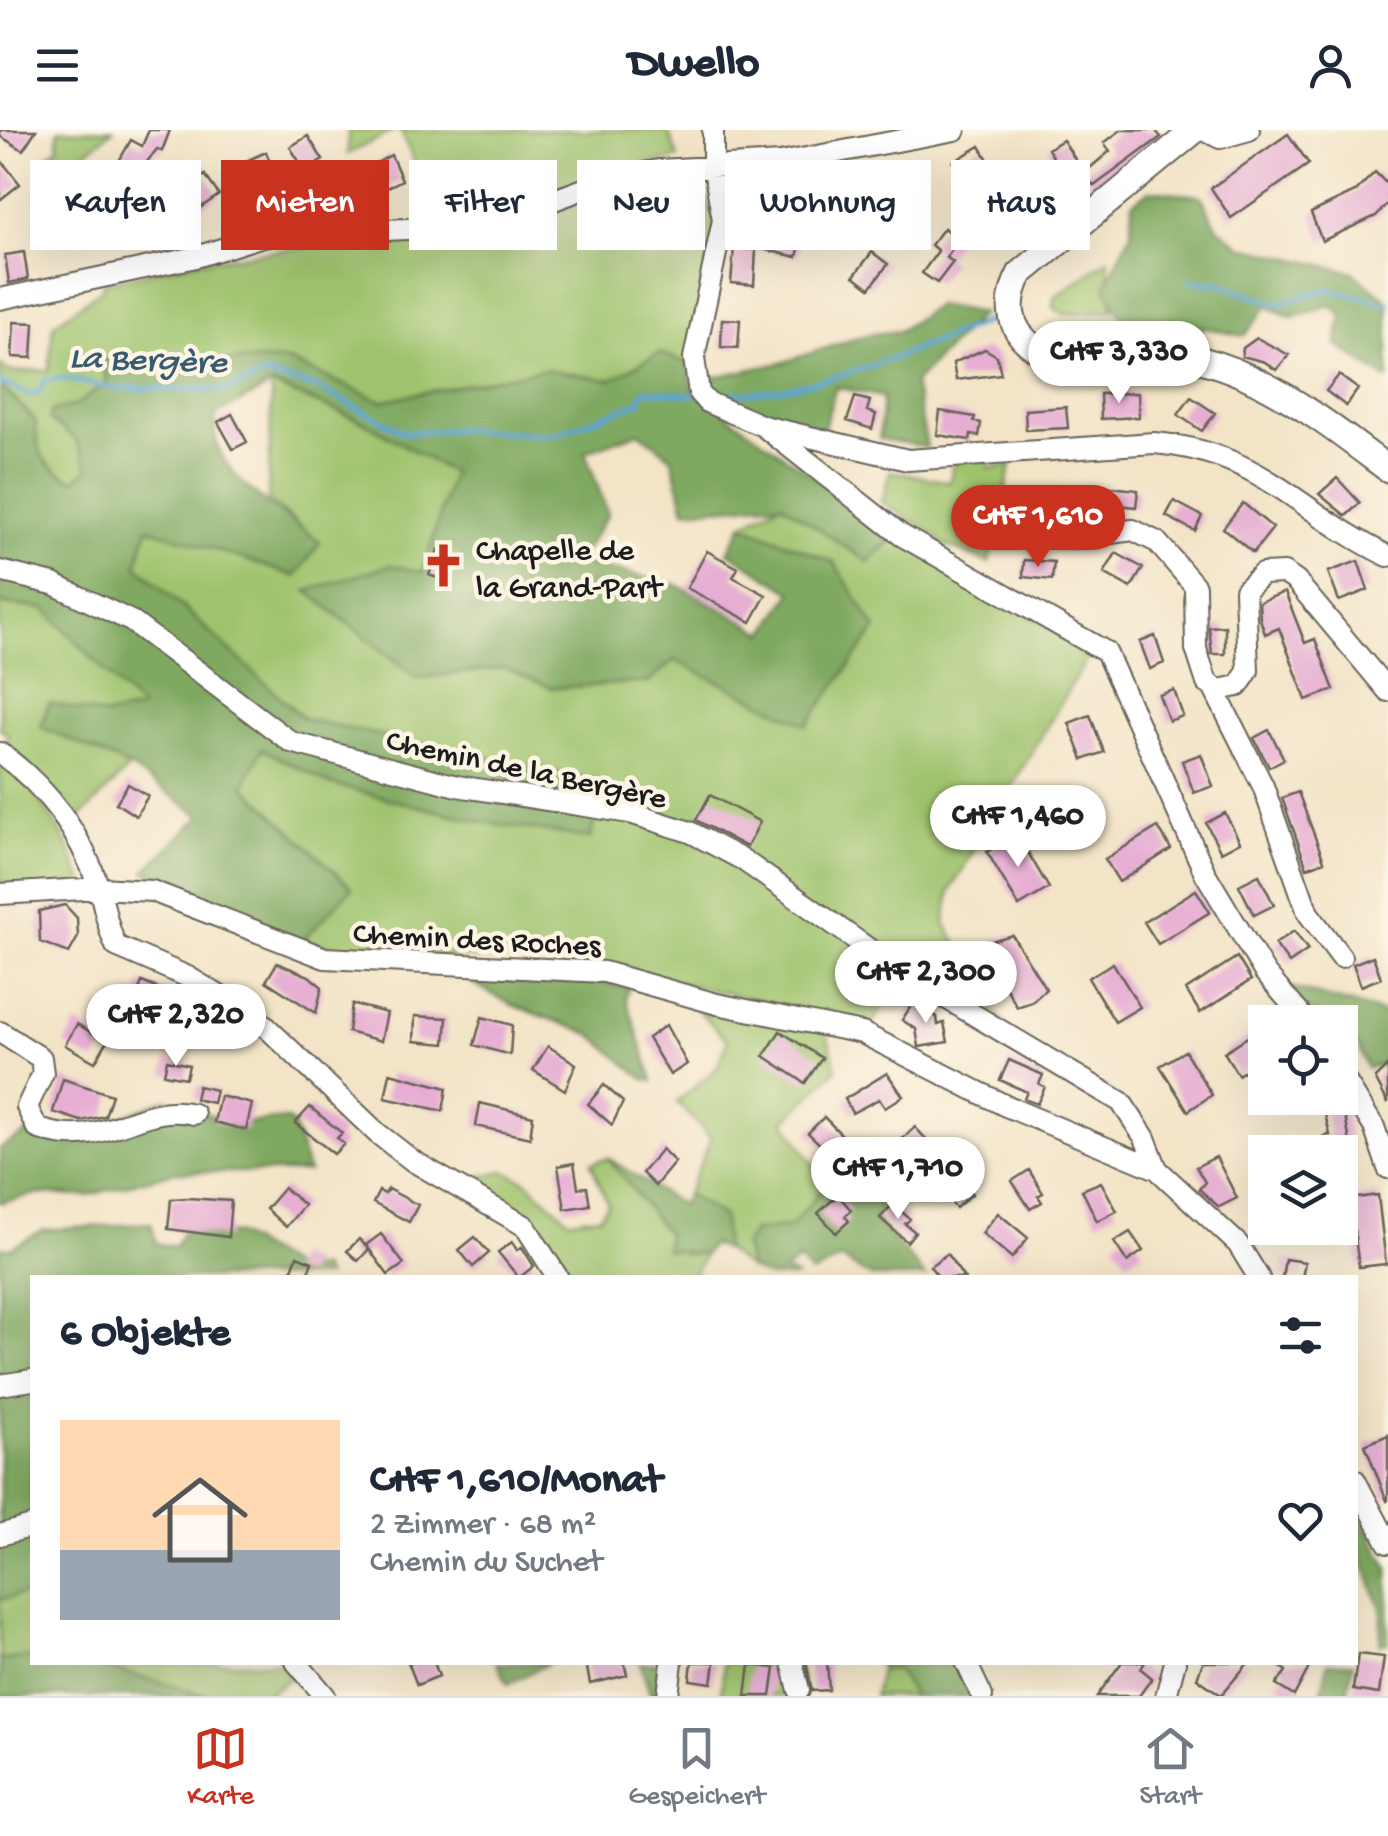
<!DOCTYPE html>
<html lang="de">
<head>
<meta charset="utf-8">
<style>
	:root { --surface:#fff; --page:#f6f6f7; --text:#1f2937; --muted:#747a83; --line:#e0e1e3; --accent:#c8321e }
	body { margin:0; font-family:"Gochi Hand",sans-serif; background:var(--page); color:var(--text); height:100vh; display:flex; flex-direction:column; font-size:38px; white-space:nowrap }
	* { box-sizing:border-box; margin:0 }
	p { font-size:32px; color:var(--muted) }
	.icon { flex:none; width:55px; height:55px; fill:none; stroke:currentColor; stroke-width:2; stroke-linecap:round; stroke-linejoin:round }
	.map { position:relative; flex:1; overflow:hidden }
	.details { position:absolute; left:30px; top:1145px; width:1328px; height:390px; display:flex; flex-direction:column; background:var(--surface); border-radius:0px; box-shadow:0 10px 40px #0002 }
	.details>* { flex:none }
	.banner { position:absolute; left:30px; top:30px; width:1330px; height:90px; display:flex; gap:20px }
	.fabs { position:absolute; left:1248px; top:875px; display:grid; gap:20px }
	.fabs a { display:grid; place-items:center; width:110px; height:110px; border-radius:0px; background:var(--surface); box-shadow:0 10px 40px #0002; font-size:50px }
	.price { position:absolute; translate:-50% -85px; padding:0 22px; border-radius:35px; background:#fff; color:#222; font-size:32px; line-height:65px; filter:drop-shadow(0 2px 5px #0008) }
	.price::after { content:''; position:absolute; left:50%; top:60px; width:30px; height:22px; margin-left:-15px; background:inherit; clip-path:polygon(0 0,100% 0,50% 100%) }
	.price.selected { background:var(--accent); color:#fff }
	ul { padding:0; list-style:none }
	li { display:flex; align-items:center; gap:30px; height:250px; padding:0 30px }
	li+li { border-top:2px solid var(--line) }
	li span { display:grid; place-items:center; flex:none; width:280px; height:200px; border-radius:0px; color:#555 }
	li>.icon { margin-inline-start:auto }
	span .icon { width:120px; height:120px; fill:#fffc; stroke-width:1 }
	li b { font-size:42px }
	h2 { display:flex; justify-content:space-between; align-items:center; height:120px; padding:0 30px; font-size:42px }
	.pill { padding:0 35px; border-radius:0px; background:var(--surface); box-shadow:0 10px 40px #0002; font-size:35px; line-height:90px }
	.pill.selected { background:var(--accent); color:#fff }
	header { display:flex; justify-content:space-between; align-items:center; height:130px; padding:0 30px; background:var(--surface); font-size:45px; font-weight:800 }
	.dock { display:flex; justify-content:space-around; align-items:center; height:140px; border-top:2px solid var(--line); background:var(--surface); font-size:28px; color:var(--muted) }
	.dock a { display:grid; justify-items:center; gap:5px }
	.dock .selected { color:var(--accent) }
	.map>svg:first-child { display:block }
	.green { fill:#9fc36d; stroke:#5e7044; stroke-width:2.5 }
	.forest { fill:#7fa960; stroke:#4e623e; stroke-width:2.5 }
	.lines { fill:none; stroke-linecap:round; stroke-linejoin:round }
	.stream { stroke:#5da5d4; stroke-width:5 }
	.building { fill:#e6aed3 }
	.minor-casing { stroke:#676258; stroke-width:24 }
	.major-casing { stroke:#676258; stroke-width:29 }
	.minor { stroke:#fff; stroke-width:20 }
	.major { stroke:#fff; stroke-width:25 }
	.labels { text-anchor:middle; stroke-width:9; stroke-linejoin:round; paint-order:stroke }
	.poi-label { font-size:32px; fill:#1c1c1c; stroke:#fcf5e5; text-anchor:start }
	.street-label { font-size:32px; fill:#1c1c1c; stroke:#fcf5e5 }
	.water-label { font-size:35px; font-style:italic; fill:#395a6f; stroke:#fcf5e5 }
</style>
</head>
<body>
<header><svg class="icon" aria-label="menu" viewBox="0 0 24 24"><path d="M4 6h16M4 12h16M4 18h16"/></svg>Dwello<svg class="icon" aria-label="person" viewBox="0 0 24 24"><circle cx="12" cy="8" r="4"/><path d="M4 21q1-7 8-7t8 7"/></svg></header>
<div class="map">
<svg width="1388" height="1566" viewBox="0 0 1388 1566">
	<rect width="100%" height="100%" fill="#fcf5e5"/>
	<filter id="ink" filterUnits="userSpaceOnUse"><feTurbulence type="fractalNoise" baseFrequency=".01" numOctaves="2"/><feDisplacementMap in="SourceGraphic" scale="20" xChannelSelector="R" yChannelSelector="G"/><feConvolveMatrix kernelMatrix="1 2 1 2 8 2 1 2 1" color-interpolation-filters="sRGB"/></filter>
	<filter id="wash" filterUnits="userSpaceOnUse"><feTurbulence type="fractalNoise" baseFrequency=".0048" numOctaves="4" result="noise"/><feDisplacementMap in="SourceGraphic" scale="40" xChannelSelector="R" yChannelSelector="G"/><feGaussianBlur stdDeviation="2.25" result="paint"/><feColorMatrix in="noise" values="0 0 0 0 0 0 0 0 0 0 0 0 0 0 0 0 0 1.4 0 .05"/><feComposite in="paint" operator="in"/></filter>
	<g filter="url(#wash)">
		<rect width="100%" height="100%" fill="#f3e4c7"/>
		<path class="green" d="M58 0H113L50 51 39 32 58 18Z
			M348 0H395L348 24Z
			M400 0H668L678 28 616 41 480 88 441 91Z
			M674 46C699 55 708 66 716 91L689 233 659 223 610 250 545 239 381 271 288 231 103 230 107 253 76 275 52 281 76 310 90 339 74 350C42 336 37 324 35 290L0 255V235L10 242 49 240 53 195 102 159 103 153 200 131 298 118 515 99 610 57Z
			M1108 129 1113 180 1064 184 1054 178 1055 167Z
			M272 255 364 292 453 343 423 442 417 548 504 538 552 558 649 552 673 529 807 595 834 432 742 395 781 373 868 432 896 406 1100 527 1086 530 950 761 945 793 1004 894 900 848 872 894 573 830 367 824 302 811 352 758 243 656 262 619 330 654 478 691 590 708 604 653 304 589 137 435 148 397 295 446 320 412 268 370Z
			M988 328 990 338 1011 335 989 433 938 412 939 408 882 372 890 341 950 352 953 331Z
			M0 474 45 479 142 579 106 586 49 573 41 596 130 637 75 693 39 669 66 711 89 767 0 773V624L8 604 0 599Z
			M698 880 825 898 837 939 785 991 826 1054 791 1097 744 1117 750 1139 725 1120 723 1087 687 1064 711 1009 677 972 717 938 728 911Z
			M608 1028 683 1124H705L692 1147H569C540 1086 522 1078 462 1050L504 1041 525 1050 569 1090 600 1086 608 1074 591 1033Z
			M32 1462V1527L0 1530V1470Z
			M724 1532 798 1533 805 1566H721Z
			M89 1533H282L294 1545 264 1566H209Z
			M896 1539 914 1566H874L880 1540Z"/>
		<path class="forest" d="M1150 60 1201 66 1218 98 1243 117 1353 142 1388 171V250L1337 215 1342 185 1330 175 1294 188 1267 176 1244 206 1202 197 1183 223 1139 218 1105 157 1131 103 1132 73Z
			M937 175 982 183 914 253 927 317 879 309 883 267 836 257 824 298 766 290 712 266 704 249 781 233 866 205 899 201Z
			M659 223 689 233 693 260 896 406 868 432 781 373 685 380 672 328 639 302 585 322 608 384 577 432 677 455 765 503 792 462 728 422 742 395 834 432 876 499 807 595 674 530 649 552 552 558 504 538 417 548 307 461 390 435 423 442 452 343 364 292 273 255 216 285C203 342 281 381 320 412L296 446 148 398 137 435 304 589 604 653 590 708 478 691 330 654 262 619 244 656 352 758 302 811 145 741 201 686 130 637 41 597 49 573 106 586 141 579 45 479 0 473V255L35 290C37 324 42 336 74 350L89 338 76 310 49 289 52 281 76 275 107 253 102 229 288 231 381 271 545 239 610 250Z
			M586 848 629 858 626 868 653 951 644 949 591 904 512 875 471 852Z
			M1284 856 1388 884V933L1367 938 1358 916 1340 901V892C1315 892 1301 872 1284 856Z
			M166 969 234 994 286 989 293 994 308 1042H175L86 1066 36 1064 0 1073V1018L37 998 75 1005Z
			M873 1013 906 1055 874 1087 926 1147H871L841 1129 811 1144 799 1130 784 1140 797 1147H768L750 1139 744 1116 753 1101 791 1096 826 1054 820 1040Z
			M608 1028 681 1075 687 1064 723 1087 725 1120 711 1114 705 1124 666 1120 667 1104Z
			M151 1093 156 1113 175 1117 183 1101 236 1104 298 1140 321 1138 326 1147 32 1148V1462L0 1470V1117L10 1118 43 1100Z
			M1359 1382 1388 1437V1513L1380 1514 1382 1481 1355 1409V1384Z
			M32 1527V1532L89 1533 209 1566H0V1530Z
			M497 1533H549L508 1554Z
			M640 1533H661L658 1566H651Z
			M879 1533H959L974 1566H914L896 1539 880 1540Z
			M1328 1533H1353L1347 1566H1321Z"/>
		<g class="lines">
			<path class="stream" d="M1190 151 1222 154 1276 174 1329 159 1388 174
				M0 252 30 265 40 262 44 251 59 248 114 258 228 260 264 245 316 257 406 303 460 299 553 305 639 272 644 260 693 265
				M709 264C808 267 901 225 991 190"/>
		</g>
		<g id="blocks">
			<path class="building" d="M0 0H36L23 20 0 6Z
				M149 0H170L162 21 157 19 136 46 131 43 106 86 86 74 102 49 107 52 131 10 142 16Z
				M1121 0H1155L1161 7 1094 56 1084 43 1110 21 1104 13Z
				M1288 4 1309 34 1231 88 1211 58Z
				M308 6 323 30 305 41 290 17Z
				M1063 10 1083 42 1067 51 1048 19Z
				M980 16 991 35 987 38 992 46 970 60 953 32Z
				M266 22 276 47 255 55 246 31Z
				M391 25 402 50 382 60 371 36Z
				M0 29 20 54 0 70Z
				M913 31 922 53 894 65 885 43Z
				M833 41 847 75 828 83 814 49Z
				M1375 42 1388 55V73L1376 86 1322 111 1311 83 1355 62Z
				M205 45 219 65 197 80 194 75 190 77 180 63Z
				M338 48 346 66 334 72 337 80 320 88 310 68Z
				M741 64 762 65 761 88 804 98 797 127 748 116 750 90H739Z
				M1018 70 1032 88 1006 108 993 90Z
				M177 88 184 106 156 117 149 98Z
				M944 98 959 110 946 127 953 132 937 153 922 143 938 121 931 115Z
				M734 118 756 120 754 155 731 153Z
				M24 122 28 149 9 153 5 125Z
				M872 122 888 134 870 158 854 146Z
				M722 189 740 190 738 218 721 217Z
				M14 192 34 193 32 228 12 227Z
				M1257 208 1289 225 1276 240 1265 232 1242 226 1243 218Z
				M985 219 997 226 1001 244 956 250 953 233Z
				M1339 245 1358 259 1346 276 1326 261Z
				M1138 263 1139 287 1101 289 1100 264Z
				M855 267 870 271 867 281 876 284 872 299 847 291Z
				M1191 267 1215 283 1202 301 1178 285Z
				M1066 277 1068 298 1026 300 1025 280Z
				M940 281 975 287 974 291 981 293 979 306 971 304 970 310 937 305Z
				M232 284 247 312 233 319 218 292Z
				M1337 348 1360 373 1346 386 1319 364Z
				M1111 357 1138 360 1136 377 1109 374Z
				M1033 363 1063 366 1061 387 1031 384Z
				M1174 371 1202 386 1195 401 1166 386Z
				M1243 373 1273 398 1253 423 1223 398Z
				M438 420 458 427 448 452 429 445Z
				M707 421 738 438 733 447 766 465 751 492 687 458Z
				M1116 423 1143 438 1131 458 1104 443Z
				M1024 430 1054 432 1052 450 1023 447Z
				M1358 431 1368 460 1339 471 1328 442Z
				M1285 462 1305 513 1315 509 1334 560 1306 570 1279 498 1265 504 1260 489 1259 472Z
				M1225 496V524H1212L1209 497Z
				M1155 506 1164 533 1150 539 1140 512Z
				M1174 560 1183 586 1169 591 1159 565Z
				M1090 585 1104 622 1083 630 1069 593Z
				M1269 600 1284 629 1269 637 1254 608Z
				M1201 624 1213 656 1194 663 1182 631Z
				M128 654 148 666 136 686 116 673Z
				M1298 662 1324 731 1307 738 1282 668Z
				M710 665 760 692 747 717 696 690Z
				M1225 683 1240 712 1221 722 1206 693Z
				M1158 697 1171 719 1119 752 1105 729Z
				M1017 704 1049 758 1019 776 987 722Z
				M1259 745 1274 775 1254 785 1239 755Z
				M1196 760 1210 782 1158 814 1144 792Z
				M65 775 77 788 78 807 69 823 40 812 39 781Z
				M1294 801 1308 820 1289 833 1275 814Z
				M1012 805 1046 859 1032 872 1017 877 1004 854 996 853 998 845 984 822 994 810Z
				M1373 826 1381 848 1361 856 1353 834Z
				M1237 827 1251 850 1200 883 1186 860Z
				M277 833 309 846 322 857 316 883 266 851Z
				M1113 833 1140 877 1115 892 1088 848Z
				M142 852 174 865 165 888 133 875Z
				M914 871 937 887 938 895 944 893 948 912 919 917 916 899 902 890Z
				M352 874 387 883 381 911 348 902Z
				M415 886 447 888 445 914 414 911Z
				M482 887 512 895 510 925 474 915Z
				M77 894 107 912 95 932 65 915Z
				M666 895 687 934 670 945 648 908Z
				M1265 896V928L1238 945 1224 922Z
				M780 901 822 928 805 953 764 926Z
				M548 916 576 934 565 960 533 940Z
				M1185 921 1212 965 1188 981 1160 936Z
				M167 930 189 935 186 948 164 944Z
				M1009 930 1043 945 1039 954 1045 957 1037 974 1024 969 1027 962 1000 950Z
				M1388 935V973L1375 948Z
				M390 943 447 958 443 981 385 968Z
				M887 943 903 966 885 978 879 969 852 983 845 969Z
				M63 949 112 965 105 986 81 991 53 982Z
				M604 955 623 972 612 995 588 974Z
				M198 956 216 960 213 973 195 969Z
				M220 966 252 974 246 1000 214 992Z
				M1321 968H1340L1350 984 1345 987 1354 1031 1340 1034V1022H1327L1324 1006 1330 1005Z
				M480 973 533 986 530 1008 476 996Z
				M310 977 342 1003 337 1008 344 1014 334 1024 295 993Z
				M824 987 842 1005 827 1021 808 1003Z
				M915 997 926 1009 914 1021 902 1009Z
				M662 1019 675 1032 655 1056 642 1043Z
				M1216 1027 1237 1068 1219 1077 1199 1059 1205 1052 1196 1037Z
				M574 1033 578 1058 587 1057 590 1075 565 1079 558 1036Z
				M1029 1040 1043 1063 1038 1066 1042 1072 1030 1079 1012 1051Z
				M953 1042 972 1064 956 1078 937 1056Z
				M1101 1052 1117 1081 1097 1091 1082 1060Z
				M284 1058 304 1075 286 1097 266 1079Z
				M388 1059 418 1075 409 1092 373 1073 379 1061 385 1064Z
				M838 1065 851 1080 845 1086 849 1091 836 1103 818 1083Z
				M1378 1065 1386 1134 1359 1137 1350 1069Z
				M188 1068 231 1071 228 1107 168 1099 171 1069Z
				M893 1074 910 1089 905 1094 915 1102 907 1112 880 1088Z
				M998 1083 1028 1108 1012 1128 982 1103Z
				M1130 1102 1143 1121 1127 1132 1114 1112Z
				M381 1104 404 1134 388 1145 366 1115Z
				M475 1107 489 1123 473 1137 459 1120Z
				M359 1109 369 1119 358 1131 347 1121Z
				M512 1112 517 1120 522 1117 534 1136 519 1148 498 1122Z
				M947 1124 964 1148H939L930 1136Z
				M297 1126 312 1132 307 1146 291 1142Z
				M1285 1129 1305 1132 1302 1148H1282Z
				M1388 1305V1370L1387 1371 1365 1315Z
				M1358 1524 1384 1527 1379 1564 1353 1560Z
				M408 1532H434L439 1546 417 1555Z
				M586 1532H624L627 1545 590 1554Z
				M692 1532H715L712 1553 690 1550Z
				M806 1532H827L829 1560 812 1561Z
				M1122 1532H1145L1141 1539 1152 1548 1139 1566H1097Z
				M1203 1532H1249L1221 1565 1197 1548Z
				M1274 1532H1312L1294 1566 1276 1555 1286 1541Z
				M750 1535 775 1538 771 1566H746Z"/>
		</g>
	</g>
	<g filter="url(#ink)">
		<use href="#blocks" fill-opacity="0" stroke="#676258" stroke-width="2.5"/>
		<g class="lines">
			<defs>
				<path id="minor" d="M713 0V34L723 90 694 228 699 263 707 272 763 296 908 330 1154 313C1263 322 1298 383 1388 426
					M1204 0 1220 8 1249 0
					M0 169 196 127 263 106 467 96 503 89 605 51 659 40 780 33 955 0
					M763 296 901 405 1106 522 1205 743 1265 843 1307 892
					M1011 405 1074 408 1133 400 1157 412 1195 456 1196 519 1207 553 1219 560 1238 556 1248 541 1245 460 1262 444 1284 443 1296 451 1388 561
					M0 441 53 454 131 491 291 612 457 656 630 683 690 702 743 730 900 841 1121 972 1145 1008 1157 1039
					M1213 557 1263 656 1308 783 1341 827
					M0 623C47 657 79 700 98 755 105 776 106 795 116 816L188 847 258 889 377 1003 413 1031 525 1096 558 1148
					M0 764 100 758 152 761 325 828 604 842 717 874 862 903 1006 976 1157 1039 1238 1114 1259 1148
					M0 902 41 928 43 943 27 977 37 998C102 1024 140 970 194 984
					M1340 942 1374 997 1388 1038
					M0 1255 32 1250
					M1355 1350 1388 1413
					M0 1405 32 1396
					M296 1532 325 1566
					M792 1532 799 1560
					M966 1532 982 1566
					M668 1566 672 1532
					M1166 1566 1175 1532"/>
				<path id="major" d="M1195 0 1020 144C1006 171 1007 200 1035 218 1070 241 1124 219 1164 223 1251 232 1321 289 1388 339"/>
			</defs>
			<use href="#minor" class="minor-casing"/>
			<use href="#major" class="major-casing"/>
			<use href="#minor" class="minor"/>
			<use href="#major" class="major"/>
		</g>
	</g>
	<defs>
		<symbol id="church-bare" viewBox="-9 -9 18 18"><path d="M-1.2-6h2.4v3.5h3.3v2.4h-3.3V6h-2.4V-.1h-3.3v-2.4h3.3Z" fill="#c8321e" stroke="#fcf5e5" stroke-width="2.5" paint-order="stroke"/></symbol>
	</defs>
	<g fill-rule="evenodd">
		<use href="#church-bare" x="412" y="404" width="63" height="63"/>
	</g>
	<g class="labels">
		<g class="poi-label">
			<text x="476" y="429">Chapelle de<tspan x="476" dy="37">la Grand-Part</tspan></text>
		</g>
		<g class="street-label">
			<text transform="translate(527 637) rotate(12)" y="11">Chemin de la Bergère</text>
			<text transform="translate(477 807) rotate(3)" y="11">Chemin des Roches</text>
		</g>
		<g class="water-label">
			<text transform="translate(148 227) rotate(2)" y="12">La Bergère</text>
		</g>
	</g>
</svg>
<div class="fabs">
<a><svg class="icon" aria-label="locate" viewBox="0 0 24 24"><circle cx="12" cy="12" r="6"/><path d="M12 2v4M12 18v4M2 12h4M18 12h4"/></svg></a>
<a><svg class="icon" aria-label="layers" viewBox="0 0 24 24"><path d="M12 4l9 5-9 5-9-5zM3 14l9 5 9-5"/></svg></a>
</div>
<b class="price" style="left:1119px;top:276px">CHF 3,330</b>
<b class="price selected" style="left:1038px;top:440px">CHF 1,610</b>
<b class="price" style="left:1018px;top:740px">CHF 1,460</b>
<b class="price" style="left:926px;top:896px">CHF 2,300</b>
<b class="price" style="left:176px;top:939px">CHF 2,320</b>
<b class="price" style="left:898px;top:1092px">CHF 1,710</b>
<div class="banner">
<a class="pill">Kaufen</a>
<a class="pill selected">Mieten</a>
<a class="pill">Filter</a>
<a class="pill">Neu</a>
<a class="pill">Wohnung</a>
<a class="pill">Haus</a>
</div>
<section class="details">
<h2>6 Objekte<svg class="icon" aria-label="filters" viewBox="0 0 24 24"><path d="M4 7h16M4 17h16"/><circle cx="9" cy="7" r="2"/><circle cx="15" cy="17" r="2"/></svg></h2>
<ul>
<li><span style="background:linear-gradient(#ffd9b3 65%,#9aa5b1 0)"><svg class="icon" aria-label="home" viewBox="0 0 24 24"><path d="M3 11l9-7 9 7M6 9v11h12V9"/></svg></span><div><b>CHF 1,610/Monat</b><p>2 Zimmer · 68 m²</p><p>Chemin du Suchet</p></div><svg class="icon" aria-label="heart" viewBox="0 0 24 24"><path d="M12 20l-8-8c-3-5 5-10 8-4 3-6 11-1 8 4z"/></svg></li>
</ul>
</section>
</div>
<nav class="dock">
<a class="selected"><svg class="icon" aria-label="map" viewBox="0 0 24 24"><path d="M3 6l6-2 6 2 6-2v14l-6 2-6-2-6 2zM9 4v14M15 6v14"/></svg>Karte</a>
<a><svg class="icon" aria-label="saved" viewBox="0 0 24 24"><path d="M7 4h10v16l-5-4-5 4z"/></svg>Gespeichert</a>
<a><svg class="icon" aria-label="home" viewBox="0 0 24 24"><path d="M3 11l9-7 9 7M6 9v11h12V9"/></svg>Start</a>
</nav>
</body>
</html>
